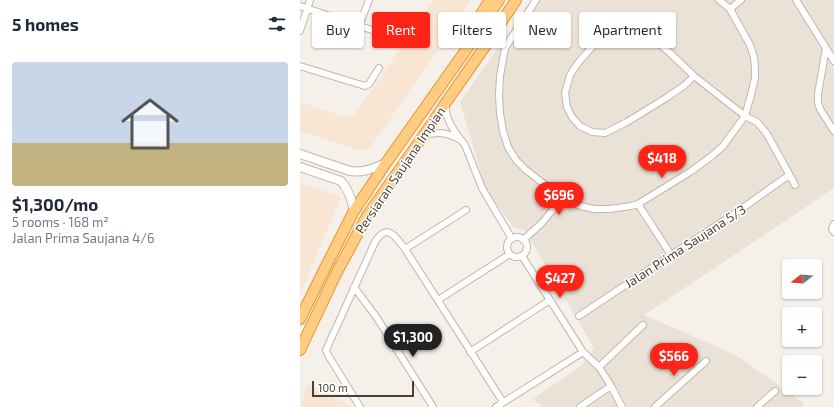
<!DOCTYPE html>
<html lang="en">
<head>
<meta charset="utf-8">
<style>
	:root { --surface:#fff; --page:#f2f2f3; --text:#1f2937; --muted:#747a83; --line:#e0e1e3; --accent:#ff2416 }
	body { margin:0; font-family:"Exo 2",sans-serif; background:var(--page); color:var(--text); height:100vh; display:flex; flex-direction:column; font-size:15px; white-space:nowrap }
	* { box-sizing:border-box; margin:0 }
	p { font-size:13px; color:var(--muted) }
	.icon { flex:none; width:22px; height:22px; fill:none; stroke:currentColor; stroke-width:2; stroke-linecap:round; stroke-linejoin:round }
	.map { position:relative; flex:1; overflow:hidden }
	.panel { display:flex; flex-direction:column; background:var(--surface); width:300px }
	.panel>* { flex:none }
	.hud { position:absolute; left:12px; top:12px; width:380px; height:36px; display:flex; gap:8px }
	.needle { width:26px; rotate:253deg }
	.tools { position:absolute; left:482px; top:259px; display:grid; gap:8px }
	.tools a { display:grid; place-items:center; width:40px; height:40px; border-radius:4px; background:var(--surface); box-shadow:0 1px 3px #0004; font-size:20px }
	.scale { position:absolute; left:12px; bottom:10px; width:102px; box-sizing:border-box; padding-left:4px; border:2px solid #4a4036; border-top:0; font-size:11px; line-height:14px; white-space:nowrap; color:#4a4036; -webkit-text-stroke:3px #fff; paint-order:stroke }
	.price { position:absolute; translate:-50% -34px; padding:0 9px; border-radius:14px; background:var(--accent); color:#fff; font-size:13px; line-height:26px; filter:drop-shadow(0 1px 2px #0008) }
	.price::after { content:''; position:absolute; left:50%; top:24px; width:12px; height:9px; margin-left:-6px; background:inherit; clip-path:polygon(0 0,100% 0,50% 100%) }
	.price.selected { background:#222; color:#fff }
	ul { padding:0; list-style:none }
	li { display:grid; align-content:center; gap:8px; height:212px; padding:0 12px }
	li+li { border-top:1px solid var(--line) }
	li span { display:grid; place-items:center; height:124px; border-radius:4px; color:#555 }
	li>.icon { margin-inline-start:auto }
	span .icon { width:72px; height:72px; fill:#fffc; stroke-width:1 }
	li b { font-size:17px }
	h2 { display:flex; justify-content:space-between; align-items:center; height:48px; padding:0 12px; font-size:17px }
	.tag { padding:0 14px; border-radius:4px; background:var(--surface); box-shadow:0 1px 3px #0004; font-size:14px; line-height:36px }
	.tag.selected { background:var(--accent); color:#fff }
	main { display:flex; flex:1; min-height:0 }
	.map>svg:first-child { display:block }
	.residential { fill:#eae2d6 }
	.commercial { fill:#f8e5d3 }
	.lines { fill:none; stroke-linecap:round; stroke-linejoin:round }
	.minor-casing { stroke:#c2b7aa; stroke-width:8 }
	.tertiary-casing { stroke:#c2b7aa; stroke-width:10 }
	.trunk-casing { stroke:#e9942f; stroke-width:12 }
	.minor { stroke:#fff; stroke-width:6 }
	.tertiary { stroke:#fff; stroke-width:8 }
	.trunk { stroke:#ffcc81; stroke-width:10 }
	.labels { text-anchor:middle; stroke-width:3; stroke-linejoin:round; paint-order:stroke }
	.street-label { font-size:13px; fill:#4a4036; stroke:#fff }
</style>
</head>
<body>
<main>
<section class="panel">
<h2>5 homes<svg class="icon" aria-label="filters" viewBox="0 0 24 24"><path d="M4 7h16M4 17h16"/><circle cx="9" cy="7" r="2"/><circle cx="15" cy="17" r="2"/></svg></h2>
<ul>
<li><span style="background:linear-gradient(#c9d6e8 65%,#c2b280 0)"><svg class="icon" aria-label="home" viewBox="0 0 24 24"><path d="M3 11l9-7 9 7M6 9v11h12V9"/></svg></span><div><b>$1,300/mo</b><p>5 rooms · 168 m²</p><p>Jalan Prima Saujana 4/6</p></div></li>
</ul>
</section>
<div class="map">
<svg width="534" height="407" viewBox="0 0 534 407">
	<rect width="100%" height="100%" fill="#f5f0e9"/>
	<path class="residential" d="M231 0H534V188L344 315 436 355 505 404 502 407H242L233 399 283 364 294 348 225 230 214 228 185 188 172 142 160 102Z"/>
	<path class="commercial" d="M134 0H171L153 27 70 148 65 150H58L0 131V102L45 117 55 114Z
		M0 183 41 197 0 294Z
		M7 384 51 406V407H0Z"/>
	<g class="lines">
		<defs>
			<path id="minor" d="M236 0 205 48 200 76 199 95 200 113 203 131 208 147 216 160 226 170 262 198 281 206 294 209H310L331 206 338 204 390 172 412 156 423 146 445 116 451 95 455 78V69L454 57 450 45 430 9 419 0
				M496 0 534 61
				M0 6 87 35
				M430 9 441 0
				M59 26 69 0
				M0 31 10 0
				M526 48 518 94V103L520 109 534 131
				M0 66 65 86 69 84 79 68
				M394 76 385 85 366 98 327 122 305 133 292 132 280 126 272 117 267 107 265 93 270 75 278 63 291 48 302 38 318 32 331 31 346 35 357 42 370 53 394 76 445 116 457 122 467 134 495 185
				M146 104C144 119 156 134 165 145L182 188 212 239
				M124 135C139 132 146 132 159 139
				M338 204 371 255
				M534 224 532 229 534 232
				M207 247a10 10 0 1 1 20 0a10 10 0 1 1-20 0Z
				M223 240 242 223 262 198
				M105 249 166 210
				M222 256 283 352 299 367 311 386 322 407
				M54 287 77 318 133 407
				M138 300 210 254
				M279 316 315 292 440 210 489 175
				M170 352 250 300
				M299 367 343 325
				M60 407 28 355 26 350 75 242C87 222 96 237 105 249L203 402
				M196 407 283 352
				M280 407 311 386
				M355 407 406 361
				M457 407 475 391"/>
			<path id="tertiary" d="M0 154 50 171C64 173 74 168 86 163
				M0 167 41 181C49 190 52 200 54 211"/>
			<path id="trunk" d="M173 27 190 0
				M0 319 24 270 54 211 86 163 166 50 199 0
				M0 350 35 276 67 216 124 135 147 101 191 38 216 0"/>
		</defs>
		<use href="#minor" class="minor-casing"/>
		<use href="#tertiary" class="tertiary-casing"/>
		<use href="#trunk" class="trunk-casing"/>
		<use href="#minor" class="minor"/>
		<use href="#tertiary" class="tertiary"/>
		<use href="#trunk" class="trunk"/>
	</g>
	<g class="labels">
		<g class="street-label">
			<text transform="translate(100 170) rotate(-56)" y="5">Persiaran Saujana Impian</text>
			<text transform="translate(385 246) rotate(-33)" y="5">Jalan Prima Saujana 5/3</text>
		</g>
	</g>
</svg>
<div class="tools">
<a><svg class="needle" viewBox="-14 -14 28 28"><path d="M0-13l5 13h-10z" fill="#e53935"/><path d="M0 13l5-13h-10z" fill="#747a83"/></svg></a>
<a>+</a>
<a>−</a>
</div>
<div class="scale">100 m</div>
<b class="price" style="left:362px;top:179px">$418</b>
<b class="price" style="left:259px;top:216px">$696</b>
<b class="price" style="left:260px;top:299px">$427</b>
<b class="price selected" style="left:113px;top:358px">$1,300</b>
<b class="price" style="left:374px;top:377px">$566</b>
<div class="hud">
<a class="tag">Buy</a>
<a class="tag selected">Rent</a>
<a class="tag">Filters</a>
<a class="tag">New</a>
<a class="tag">Apartment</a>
</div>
</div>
</main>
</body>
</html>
